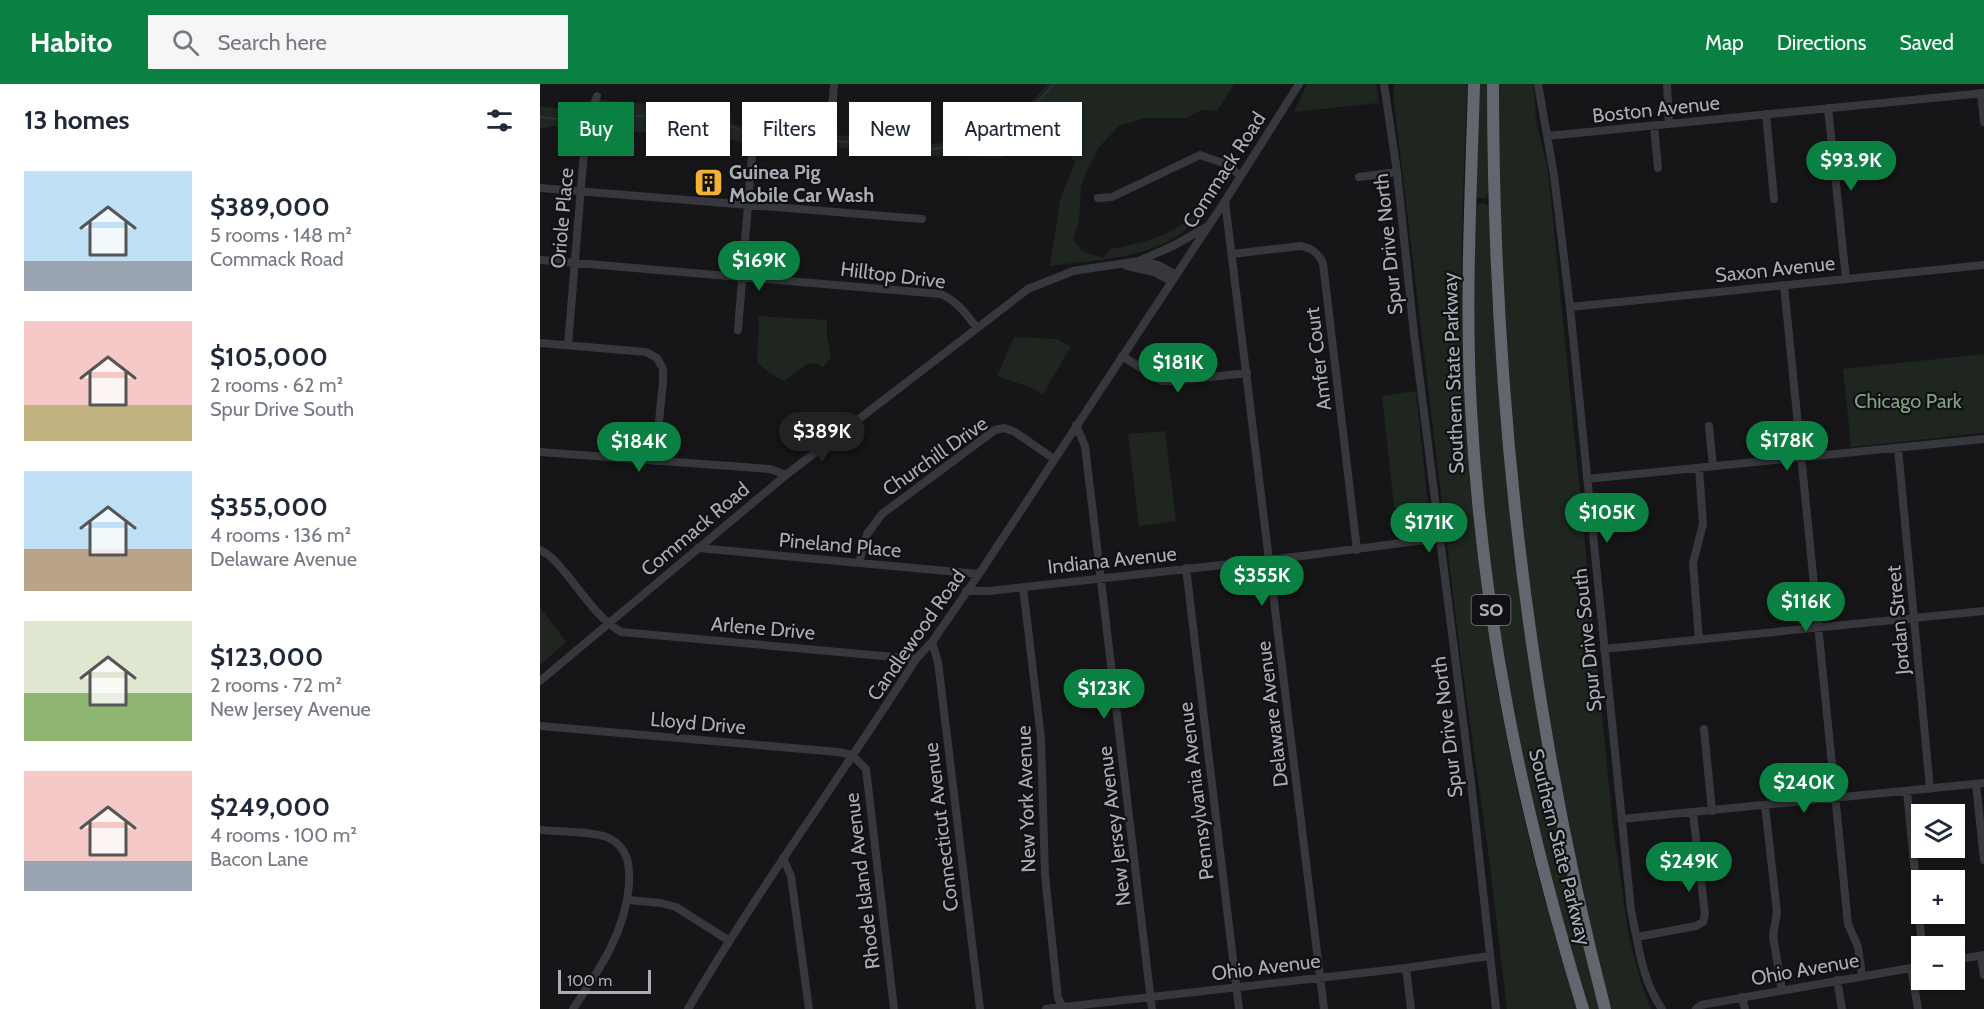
<!DOCTYPE html>
<html lang="en">
<head>
<meta charset="utf-8">
<style>
	:root { --surface:#fff; --page:#f6f6f7; --text:#1f2937; --muted:#747a83; --accent:#0b8043 }
	body { margin:0; font-family:Cabin,sans-serif; background:var(--page); color:var(--text); height:100vh; display:flex; flex-direction:column; font-size:22px; white-space:nowrap }
	* { box-sizing:border-box; margin:0 }
	p { font-size:20px; color:var(--muted) }
	.icon { flex:none; width:33px; height:33px; fill:none; stroke:currentColor; stroke-width:2; stroke-linecap:round; stroke-linejoin:round }
	.map { position:relative; flex:1; overflow:hidden }
	.details { display:flex; flex-direction:column; background:var(--surface); width:540px }
	.details>* { flex:none }
	.hud { position:absolute; left:18px; top:18px; width:570px; height:54px; display:flex; gap:12px }
	.controls { position:absolute; left:1371px; top:720px; display:grid; gap:12px }
	.controls a { display:grid; place-items:center; width:54px; height:54px; border-radius:0px; background:var(--surface); box-shadow:0 2px 4px #0004; font-size:30px }
	.scale { position:absolute; left:18px; bottom:15px; width:93px; box-sizing:border-box; padding-left:6px; border:3px solid #a8adb8; border-top:0; font-size:16px; line-height:21px; white-space:nowrap; color:#a8adb8; -webkit-text-stroke:4px #111113; paint-order:stroke }
	.price { position:absolute; translate:-50% -51px; padding:0 14px; border-radius:21px; background:var(--accent); color:#fff; font-size:20px; line-height:39px; filter:drop-shadow(0 2px 3px #0008) }
	.price::after { content:''; position:absolute; left:50%; top:36px; width:18px; height:14px; margin-left:-9px; background:inherit; clip-path:polygon(0 0,100% 0,50% 100%) }
	.price.on { background:#222; color:#fff }
	ul { padding:0; list-style:none }
	li { display:flex; align-items:center; gap:18px; height:150px; padding:0 24px }
	li span { display:grid; place-items:center; flex:none; width:168px; height:120px; border-radius:0px; color:#555 }
	li>.icon { margin-inline-start:auto }
	span .icon { width:72px; height:72px; fill:#fffc; stroke-width:1 }
	li b { font-size:26px }
	h2 { display:flex; justify-content:space-between; align-items:center; height:72px; padding:0 24px; font-size:26px }
	.tag { padding:0 21px; border-radius:0px; background:var(--surface); box-shadow:0 2px 4px #0004; font-size:21px; line-height:54px }
	.tag.on { background:var(--accent); color:#fff }
	header { display:flex; align-items:center; gap:36px; box-sizing:border-box; height:84px; padding:0 30px; background:var(--accent); color:#fff }
	header strong { font-size:28px }
	nav { display:flex; gap:33px; margin-inline-start:auto; font-size:21px }
	.search { width:420px; height:54px; background:var(--page); display:flex; align-items:center; gap:15px; box-sizing:border-box; padding:0 21px; border-radius:0px; color:var(--muted); font-size:22px }
	main { display:flex; flex:1; min-height:0 }
	.map>svg:first-child { display:block }
	.green { fill:#1e261f }
	.lines { fill:none; stroke-linecap:round; stroke-linejoin:round }
	.stream { stroke:#2c353c; stroke-width:1.5 }
	.minor { stroke:#37383d; stroke-width:8 }
	.highway { stroke:#63666e; stroke-width:12 }
	.labels { text-anchor:middle; stroke-width:4.5; stroke-linejoin:round; paint-order:stroke }
	.shield { fill:#111113; stroke:#7b7e86; stroke-width:1.5 }
	.shield-label { font-size:18px; font-weight:bold; fill:#a8adb8 }
	.street-label { font-size:20px; fill:#a8adb8; stroke:#111113 }
	.poi-label { font-size:20px; font-weight:bold; fill:#a8adb8; stroke:#111113; text-anchor:start }
	.park-label { font-size:20px; fill:#7fa381; stroke:#111113 }
</style>
</head>
<body>
<header>
<strong>Habito</strong>
<div class="search"><svg class="icon" aria-label="search" viewBox="0 0 24 24"><circle cx="10" cy="10" r="6"/><path d="M15 15l6 6"/></svg>Search here</div>
<nav><a>Map</a><a>Directions</a><a>Saved</a></nav>
</header>
<main>
<section class="details">
<h2>13 homes<svg class="icon" aria-label="filters" viewBox="0 0 24 24"><path d="M4 7h16M4 17h16"/><circle cx="9" cy="7" r="2"/><circle cx="15" cy="17" r="2"/></svg></h2>
<ul>
<li><span style="background:linear-gradient(#bfe0f5 75%,#9aa5b1 0)"><svg class="icon" aria-label="home" viewBox="0 0 24 24"><path d="M3 11l9-7 9 7M6 9v11h12V9"/></svg></span><div><b>$389,000</b><p>5 rooms · 148 m²</p><p>Commack Road</p></div></li>
<li><span style="background:linear-gradient(#f6c9c9 70%,#c2b280 0)"><svg class="icon" aria-label="home" viewBox="0 0 24 24"><path d="M3 11l9-7 9 7M6 9v11h12V9"/></svg></span><div><b>$105,000</b><p>2 rooms · 62 m²</p><p>Spur Drive South</p></div></li>
<li><span style="background:linear-gradient(#bfe0f5 65%,#b9a48a 0)"><svg class="icon" aria-label="home" viewBox="0 0 24 24"><path d="M3 11l9-7 9 7M6 9v11h12V9"/></svg></span><div><b>$355,000</b><p>4 rooms · 136 m²</p><p>Delaware Avenue</p></div></li>
<li><span style="background:linear-gradient(#dfe7d0 60%,#8fb573 0)"><svg class="icon" aria-label="home" viewBox="0 0 24 24"><path d="M3 11l9-7 9 7M6 9v11h12V9"/></svg></span><div><b>$123,000</b><p>2 rooms · 72 m²</p><p>New Jersey Avenue</p></div></li>
<li><span style="background:linear-gradient(#f6c9c9 75%,#9aa5b1 0)"><svg class="icon" aria-label="home" viewBox="0 0 24 24"><path d="M3 11l9-7 9 7M6 9v11h12V9"/></svg></span><div><b>$249,000</b><p>4 rooms · 100 m²</p><p>Bacon Lane</p></div></li>
</ul>
</section>
<div class="map">
<svg width="1444" height="925" viewBox="0 0 1444 925">
	<rect width="100%" height="100%" fill="#161618"/>
	<path class="green" d="M508 0H694L677 27 662 26 646 34H605L579 42 559 63 548 84 541 102 539 137 533 155 542 167 564 174 570 165C603 159 640 151 661 122 674 105 665 103 688 92 676 110 665 130 648 144 610 176 557 175 510 182L520 116 535 78 522 61 486 65 461 74 381 71 220 56 230 45 398 60 490 19Z
		M767 0H836L839 19 754 28Z
		M854 0H927C924 94 919 188 923 282 931 501 970 717 1037 925H967L949 774 920 568 854 19Z
		M939 0H947L948 110 946 114H938L935 111Z
		M958 0H994L996 36 1008 85 1073 743 1089 853 1101 899 1111 925H1071C1012 694 977 458 963 221 959 147 959 73 958 0Z
		M59 16 180 25 191 29 192 40 212 44 203 58 164 52 158 69H148L140 63 142 51 129 48 54 47 51 43Z
		M0 22 44 29 40 44 13 42 0 45Z
		M938 120H945L949 124C956 302 971 479 1001 654 1017 745 1038 835 1059 925H1048L1041 903C1024 840 1005 778 991 715 979 667 970 617 962 568 938 420 931 271 936 121Z
		M219 232 287 236V253L291 273 282 284 279 280 269 279 244 297 232 291 217 279Z
		M474 253 517 255 531 263 502 311 492 304 457 292Z
		M1444 270V349L1311 363 1303 285Z
		M876 307 888 421 854 424 842 312Z
		M625 347 636 437 599 442 588 350Z
		M0 523 26 558 0 581Z"/>
	<g class="lines">
		<path class="stream" d="M0 33 37 37 42 36
			M54 34C89 30 143 32 177 38 188 40 198 46 208 49
			M223 49 353 63 395 65 429 56 485 32 514 0"/>
		<path class="minor" d="M844 0 857 88 874 250 932 707 956 925
			M998 0 1014 91 1030 223 1091 826C1098 859 1102 897 1122 925
			M1127 0 1129 40
			M1441 9 1444 38
			M1288 24 1306 195
			M1226 30 1234 115
			M1114 42 1118 84
			M1007 52 1444 9
			M819 93 857 88
			M0 104 382 135
			M558 114 572 113 660 71 683 79 700 91
			M685 117 784 925
			M692 170 760 162C772 164 777 168 783 179L817 466
			M0 176 401 210C418 218 426 230 437 244
			M599 177 635 161 668 142
			M587 182 614 188 631 197
			M1244 201 1308 840 1318 863 1322 892
			M1030 223 1444 181
			M198 246 213 58 216 50 230 31 238 27 280 30 289 25 293 15 294 0
			M0 259 106 268 117 274 123 285V298L115 377
			M28 261 46 43 57 12
			M582 272 622 297H633L707 289
			M536 341 545 362 612 925
			M1169 342 1173 382
			M1358 364 1390 705
			M0 368 230 385 246 391
			M1159 384 1163 440 1153 479 1159 556
			M1047 395 1444 355
			M158 464 439 490
			M0 466C12 471 20 483 28 492 44 512 59 535 81 548L376 575
			M319 479 327 450 342 430 455 346 464 344 475 348 514 375
			M646 484 699 925
			M483 503 501 654 505 791 518 914 524 925
			M426 507H449L762 472 900 454
			M392 558 398 578 440 925
			M1064 565 1444 527
			M0 597 246 391 488 205 533 187 599 177 618 181 635 190
			M0 642 298 668 312 671 326 685 354 925
			M1164 645 1172 727
			M1436 700 1444 776
			M1367 707 1382 862
			M1225 721 1237 828 1233 852 1242 906
			M1082 735 1444 699
			M0 746C17 748 55 747 69 754 88 764 90 780 89 801 85 849 59 886 33 925
			M243 774 251 792 269 925
			M88 816 121 819 136 823 188 856
			M1097 853 1156 842 1163 838 1165 830 1153 729
			M1441 872 1444 891
			M1414 876 1444 871
			M866 884 871 925
			M1371 884 1378 925
			M1297 896 1302 925
			M1202 913 1205 925
			M148 925C218 805 301 693 376 575L392 558 439 490 685 117 759 0
			M506 925 866 884 949 872
			M1156 925 1161 921 1382 882"/>
		<path class="highway" d="M934 0C931 108 925 217 931 325 942 532 982 727 1043 925
			M953 0C953 311 987 623 1065 925"/>
	</g>
	<defs>
		<symbol id="building-square" viewBox="-11 -11 22 22"><rect x="-9" y="-9" width="18" height="18" rx="4" fill="#f2b134" stroke="#111113"/><path d="M-4-6H4V6H1V3H-1V6H-4ZM-2.5-4.3h1.7v1.8h-1.7ZM.8-4.3h1.7v1.8H.8ZM-2.5-1h1.7V.8h-1.7ZM.8-1h1.7V.8H.8Z" fill="#111"/></symbol>
	</defs>
	<g fill-rule="evenodd">
		<use href="#building-square" x="152" y="82" width="33" height="33"/>
	</g>
	<g class="labels">
		<rect class="shield" x="931.5" y="511" width="39" height="30" rx="4.5"/>
		<g class="shield-label">
			<text x="951" y="532">SO</text>
		</g>
		<g class="street-label">
			<text transform="translate(1116 25) rotate(-6)" y="7">Boston Avenue</text>
			<text transform="translate(684 86) rotate(-57)" y="7">Commack Road</text>
			<text transform="translate(22 134) rotate(-85)" y="7">Oriole Place</text>
			<text transform="translate(848 160) rotate(-96)" y="7">Spur Drive North</text>
			<text transform="translate(1235 185) rotate(-6)" y="7">Saxon Avenue</text>
			<text transform="translate(353 191) rotate(7)" y="7">Hilltop Drive</text>
			<text transform="translate(778 275) rotate(-97)" y="7">Amfer Court</text>
			<text transform="translate(913 289) rotate(-92)" y="7">Southern State Parkway</text>
			<text transform="translate(395 372) rotate(-35)" y="7">Churchill Drive</text>
			<text transform="translate(155 445) rotate(-40)" y="7">Commack Road</text>
			<text transform="translate(300 461) rotate(5)" y="7">Pineland Place</text>
			<text transform="translate(572 476) rotate(-6)" y="7">Indiana Avenue</text>
			<text transform="translate(1358 536) rotate(-95)" y="7">Jordan Street</text>
			<text transform="translate(223 544) rotate(5)" y="7">Arlene Drive</text>
			<text transform="translate(376 551) rotate(-55)" y="7">Candlewood Road</text>
			<text transform="translate(1047 556) rotate(-96)" y="7">Spur Drive South</text>
			<text transform="translate(732 630) rotate(-97)" y="7">Delaware Avenue</text>
			<text transform="translate(158 639) rotate(5)" y="7">Lloyd Drive</text>
			<text transform="translate(907 643) rotate(-97)" y="7">Spur Drive North</text>
			<text transform="translate(656 707) rotate(-97)" y="7">Pennsylvania Avenue</text>
			<text transform="translate(486 715) rotate(-92)" y="7">New York Avenue</text>
			<text transform="translate(574 742) rotate(-97)" y="7">New Jersey Avenue</text>
			<text transform="translate(401 743) rotate(-97)" y="7">Connecticut Avenue</text>
			<text transform="translate(1020 763) rotate(76)" y="7">Southern State Parkway</text>
			<text transform="translate(322 797) rotate(-97)" y="7">Rhode Island Avenue</text>
			<text transform="translate(726 883) rotate(-7)" y="7">Ohio Avenue</text>
			<text transform="translate(1265 885) rotate(-10)" y="7">Ohio Avenue</text>
		</g>
		<g class="poi-label">
			<text x="189" y="95">Guinea Pig<tspan x="189" dy="23">Mobile Car Wash</tspan></text>
		</g>
		<g class="park-label">
			<text x="1368" y="324">Chicago Park</text>
		</g>
	</g>
</svg>
<div class="controls">
<a><svg class="icon" aria-label="layers" viewBox="0 0 24 24"><path d="M12 4l9 5-9 5-9-5zM3 14l9 5 9-5"/></svg></a>
<a>+</a>
<a>−</a>
</div>
<div class="scale">100 m</div>
<b class="price" style="left:1311px;top:108px">$93.9K</b>
<b class="price" style="left:219px;top:208px">$169K</b>
<b class="price" style="left:638px;top:310px">$181K</b>
<b class="price on" style="left:282px;top:379px">$389K</b>
<b class="price" style="left:1247px;top:388px">$178K</b>
<b class="price" style="left:99px;top:389px">$184K</b>
<b class="price" style="left:1067px;top:460px">$105K</b>
<b class="price" style="left:889px;top:470px">$171K</b>
<b class="price" style="left:722px;top:523px">$355K</b>
<b class="price" style="left:1266px;top:549px">$116K</b>
<b class="price" style="left:564px;top:636px">$123K</b>
<b class="price" style="left:1264px;top:730px">$240K</b>
<b class="price" style="left:1149px;top:809px">$249K</b>
<div class="hud">
<a class="tag on">Buy</a>
<a class="tag">Rent</a>
<a class="tag">Filters</a>
<a class="tag">New</a>
<a class="tag">Apartment</a>
</div>
</div>
</main>
</body>
</html>
